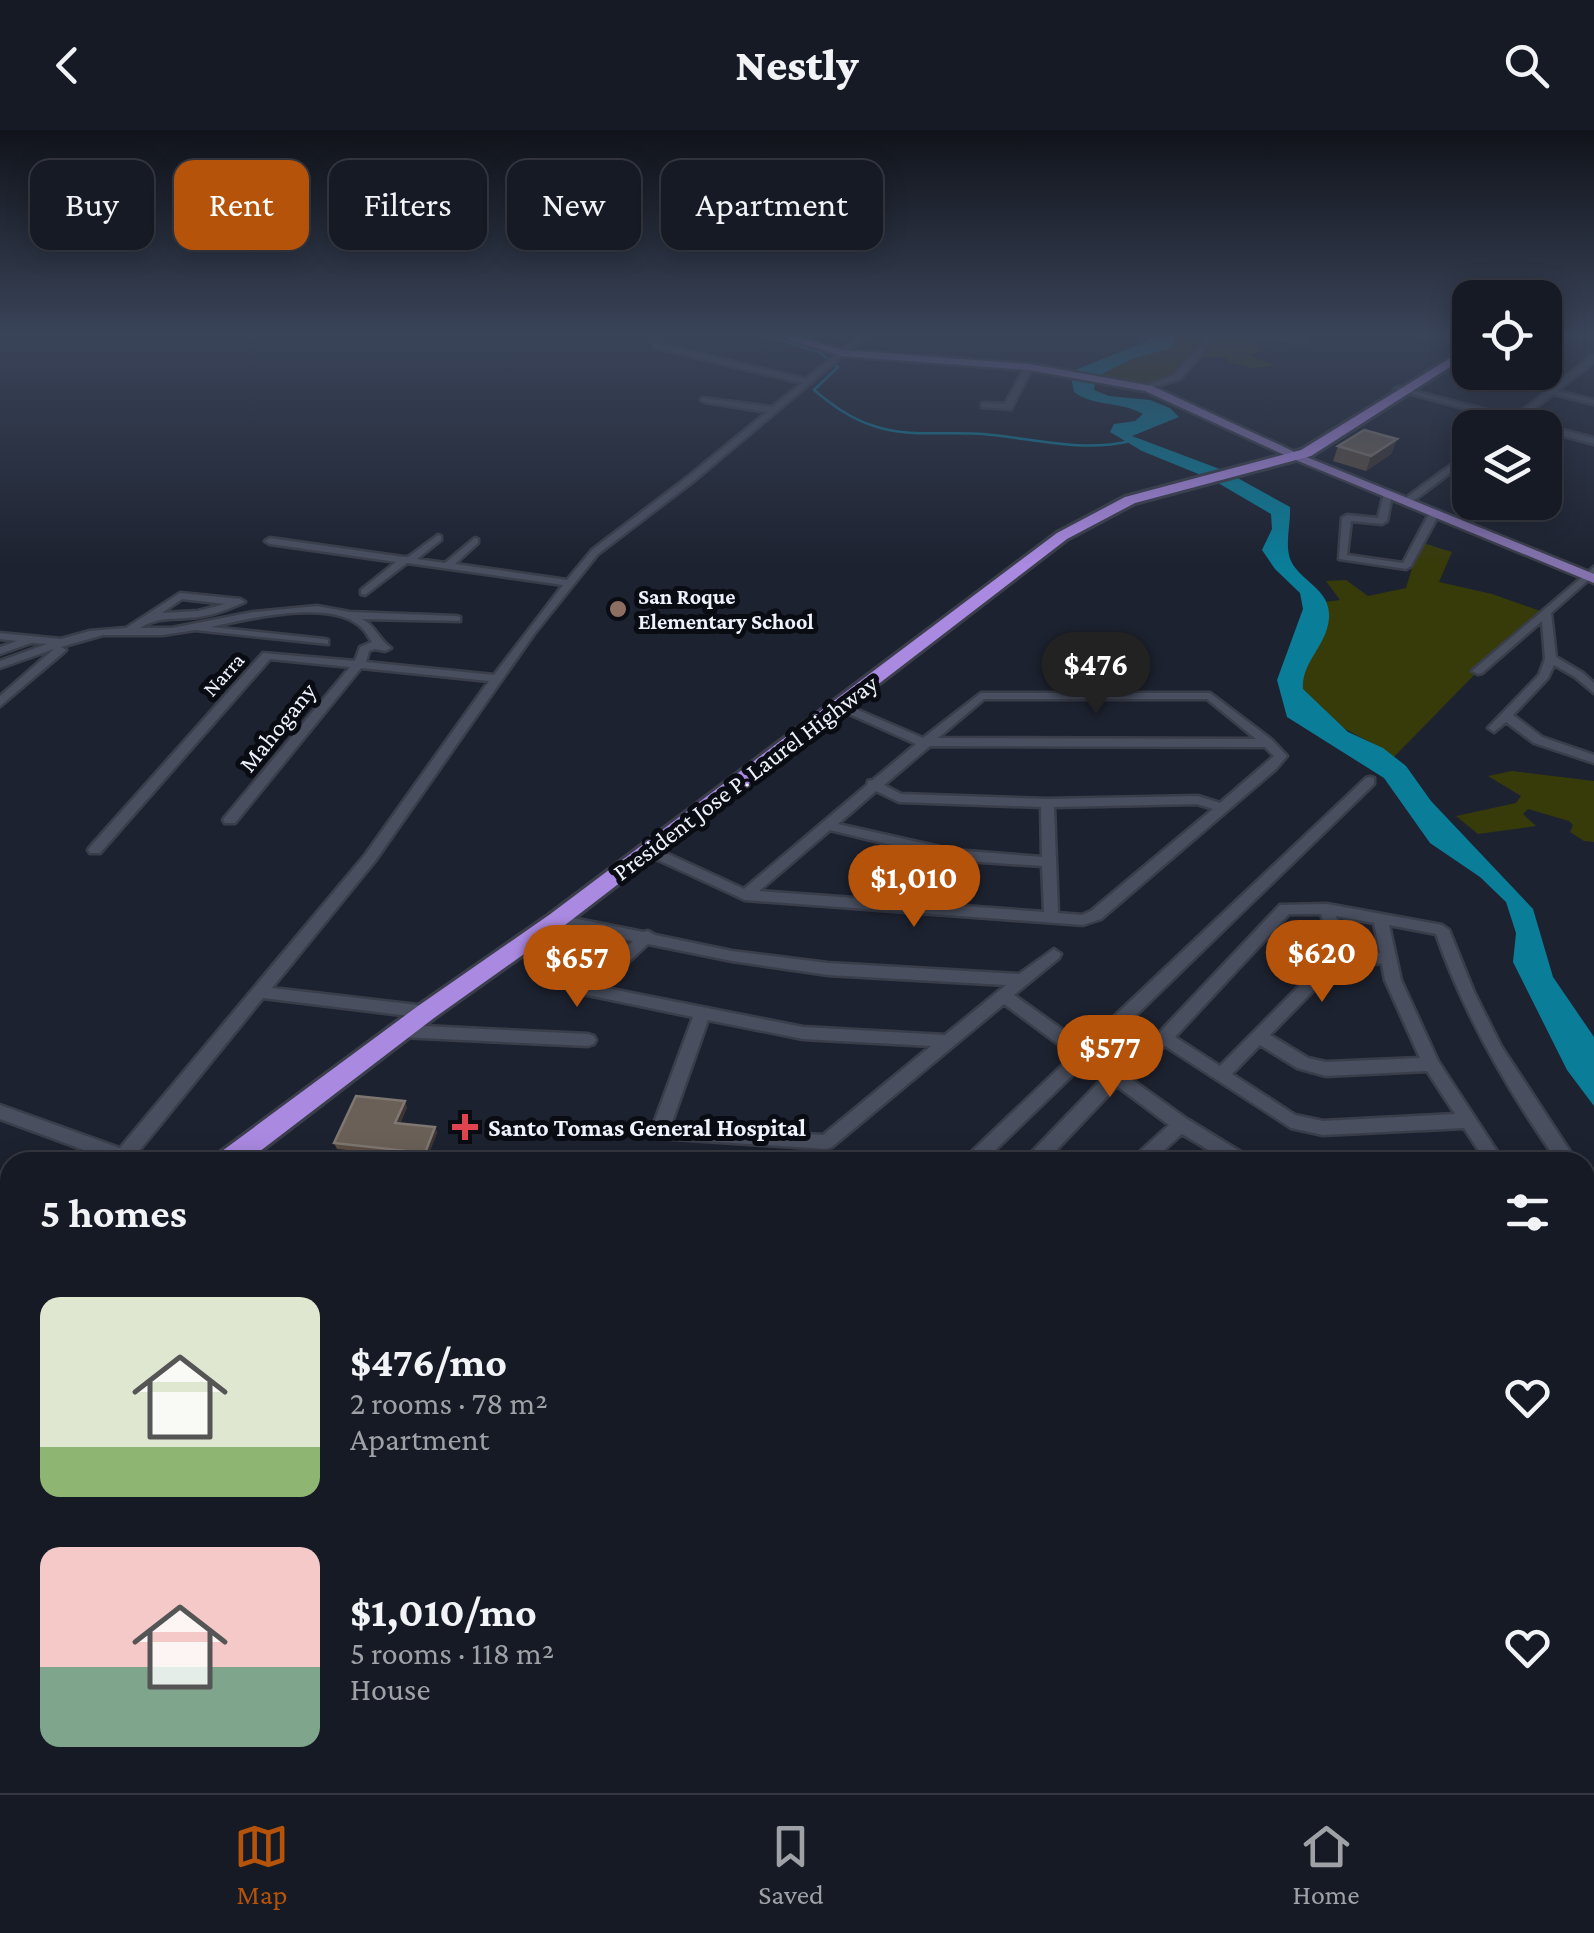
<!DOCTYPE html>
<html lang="en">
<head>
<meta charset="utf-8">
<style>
	:root { --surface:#161a24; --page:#232731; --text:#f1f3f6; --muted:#9ea1a6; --line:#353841; --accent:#b45309 }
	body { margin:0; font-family:"Crimson Pro",serif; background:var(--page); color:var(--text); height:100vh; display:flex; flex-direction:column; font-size:38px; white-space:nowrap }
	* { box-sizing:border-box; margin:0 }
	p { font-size:32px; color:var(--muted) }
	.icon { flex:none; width:55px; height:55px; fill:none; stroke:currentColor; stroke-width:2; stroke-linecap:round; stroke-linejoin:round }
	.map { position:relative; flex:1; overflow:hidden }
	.drawer { position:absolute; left:0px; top:1022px; width:1595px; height:642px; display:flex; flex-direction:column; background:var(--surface); border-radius:30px 30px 0 0; box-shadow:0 5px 25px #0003,0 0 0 2px var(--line) }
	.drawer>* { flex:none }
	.hud { position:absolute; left:30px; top:30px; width:1000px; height:90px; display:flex; gap:20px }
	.tools { position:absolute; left:1452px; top:150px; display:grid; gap:20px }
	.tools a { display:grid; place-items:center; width:110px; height:110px; border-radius:20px; background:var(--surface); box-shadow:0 5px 25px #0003,0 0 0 2px var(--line); font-size:50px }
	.price { position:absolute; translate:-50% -85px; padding:0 22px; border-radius:35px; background:var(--accent); color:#fff; font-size:32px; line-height:65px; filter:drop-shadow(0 2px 5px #0008) }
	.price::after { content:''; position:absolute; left:50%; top:60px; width:30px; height:22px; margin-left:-15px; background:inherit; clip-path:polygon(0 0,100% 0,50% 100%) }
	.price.active { background:#222; color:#fff }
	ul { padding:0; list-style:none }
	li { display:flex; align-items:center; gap:30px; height:250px; padding:0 40px }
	li span { display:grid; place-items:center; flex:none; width:280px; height:200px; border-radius:20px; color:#555 }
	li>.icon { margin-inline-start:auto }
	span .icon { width:120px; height:120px; fill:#fffc; stroke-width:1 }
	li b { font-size:42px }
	h2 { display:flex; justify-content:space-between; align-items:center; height:120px; padding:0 40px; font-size:42px }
	.chip { padding:0 35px; border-radius:20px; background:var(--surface); box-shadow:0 5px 25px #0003,0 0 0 2px var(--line); font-size:35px; line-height:90px }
	.chip.active { background:var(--accent); color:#fff }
	header { display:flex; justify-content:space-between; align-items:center; height:130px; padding:0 40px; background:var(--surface); font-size:45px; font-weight:800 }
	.tab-bar { display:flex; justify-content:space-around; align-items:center; height:140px; border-top:2px solid var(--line); background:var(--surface); font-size:28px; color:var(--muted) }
	.tab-bar a { display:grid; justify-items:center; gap:5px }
	.tab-bar .active { color:var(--accent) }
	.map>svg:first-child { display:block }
	.green { fill:#373b0a }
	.water { fill:#0a7d99 }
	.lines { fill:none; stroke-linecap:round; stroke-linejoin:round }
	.stream { stroke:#0a7d99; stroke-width:2.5 }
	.minor-casing { stroke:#3a3e4a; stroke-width:5 }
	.major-casing { stroke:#3a3e4a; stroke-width:5 }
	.highway-casing { stroke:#3a3e4a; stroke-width:6 }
	.minor { fill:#494f5f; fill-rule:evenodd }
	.major { fill:#8372ad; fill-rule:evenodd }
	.highway { fill:#aa89e1; fill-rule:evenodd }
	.wall { fill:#5b4e43 }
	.shaded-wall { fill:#3c3533 }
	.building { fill:#6b6057; stroke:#7f7771; stroke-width:2.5 }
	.education-dot { fill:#8d6e63; stroke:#090c12; stroke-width:4 }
	.health-dot { fill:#e0444e; stroke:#090c12; stroke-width:4 }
	.labels { text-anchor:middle; stroke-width:10; stroke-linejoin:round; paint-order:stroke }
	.far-poi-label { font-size:22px; font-weight:bold; fill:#eef2fc; stroke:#090c12; text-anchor:start }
	.far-street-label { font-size:22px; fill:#eef2fc; stroke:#090c12 }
	.street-label { font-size:25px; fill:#eef2fc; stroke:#090c12 }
	.poi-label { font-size:25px; font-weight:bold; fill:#eef2fc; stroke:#090c12; text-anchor:start }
</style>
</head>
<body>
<header><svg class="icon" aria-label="back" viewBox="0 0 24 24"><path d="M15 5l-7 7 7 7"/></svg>Nestly<svg class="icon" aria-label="search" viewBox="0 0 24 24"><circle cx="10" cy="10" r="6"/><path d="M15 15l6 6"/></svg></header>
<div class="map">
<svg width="1594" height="1663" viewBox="0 0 1594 1663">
	<rect width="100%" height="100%" fill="#1d2230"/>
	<path class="green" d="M1174 203H1278L1275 207 1258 203 1261 222 1249 225 1276 236 1252 238 1228 232 1227 227 1196 228C1160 264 1142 257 1096 247L1136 228 1172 218Z
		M1420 412 1452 422 1439 452 1492 464 1546 483 1478 541 1389 632 1393 626C1366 606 1319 594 1303 560 1291 535 1340 508 1325 472L1340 470 1326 451 1346 450 1368 466 1406 458Z
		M1512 641 1594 651V712L1584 711 1570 702 1573 695 1569 691 1528 679 1523 684 1536 696 1478 704 1456 686 1516 673 1521 666 1488 646Z"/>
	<path class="water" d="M1152 203H1174L1173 218 1135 228 1096 247 1094 260 1109 266 1150 270 1170 278 1179 287 1132 306 1225 341 1290 377C1291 395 1284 415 1291 431 1301 452 1331 459 1329 488 1327 516 1301 532 1303 559L1348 602 1383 618 1406 636 1431 671 1533 779 1553 847 1594 907V976L1567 940 1513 832 1516 803 1506 772 1480 747 1430 713 1384 648 1287 587 1277 550 1303 479 1300 463 1275 439 1262 420 1272 399 1271 384 1213 350 1142 321 1110 302 1114 294 1135 291 1143 284C1121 271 1094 277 1074 262L1070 242 1152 209Z"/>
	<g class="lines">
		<path class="stream" d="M761 203 819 222 838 237 814 260C832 275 851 289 874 296 909 308 946 301 983 304 1032 308 1081 323 1130 311"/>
		<defs>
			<path id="minor" d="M829 203H849L845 205Z
				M862 203H870L695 350 598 424 534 504 375 731 272 858 426 876 432 878 434 882 432 886 426 888 263 868 130 1032H110L111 1030 0 989V975L120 1018 365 725 489 551 361 538 235 693H225L223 690 225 687 350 537 270 529 100 723H90L88 720 90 717 263 523 355 531 360 517 372 512C369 508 367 503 363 499 334 467 248 489 211 497L324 509 328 510V514L195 500 163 505H103L61 517 66 520 64 522 0 576V566L54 519 0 538V531L47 514 31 513 0 524V517L17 511 0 509V503L61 509 90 501 126 498 180 463 240 469 245 472C231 478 215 485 198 487 176 490 158 486 140 498H172L253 482 317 476 350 482 456 486 460 487V491L362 489C375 495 379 510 391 518L385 521 375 519 369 521 366 532 494 545 563 455 407 433 365 465 361 464V460L396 432 270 414 265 411 270 408 403 427H408L438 405 441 406V410L417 429 445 433 475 408 478 409V413L455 434 567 450 592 420 689 346 767 282 705 272 701 270 702 268 772 277 802 253 653 217V213L806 249ZM182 469 225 474 198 481 162 483Z
				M1212 203H1220L1180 249 1145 260V256L1174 245Z
				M1241 203H1259L1306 211 1302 213Z
				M1417 203 1470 205V209L1421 205Z
				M1579 203H1594V207L1581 204Z
				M1591 226H1594V232L1557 261 1594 270V274L1553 264 1521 289 1594 308V314L1545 301V298L1510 294V291L1394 259 1398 257 1514 287Z
				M1026 235 1033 237 1011 279 982 277V273H985L1005 274Z
				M1470 321V328L1409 374H1403V370Z
				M1384 363 1392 365 1387 391 1382 394 1351 391 1347 425 1403 433 1429 384 1437 382 1439 384 1411 436 1406 439 1339 429 1342 388 1347 385 1378 388Z
				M1594 437V445L1551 483 1556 527 1583 543 1594 553V563L1575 547 1554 535 1548 548 1513 585 1542 607 1594 625V633L1534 613 1506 592 1494 602 1488 598 1539 545 1545 529 1542 491 1482 543 1478 544 1472 541Z
				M981 563H1210L1272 610 1287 626 1276 639 1101 789 1083 795 745 770 643 723 641 720 643 717H653L744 759 867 655 868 651 873 650 916 614 836 578V574H844L923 608ZM984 569H1207L1256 609 938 608ZM930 616 1265 617 1274 626 1220 673 1198 666 1047 669 901 664 884 655ZM876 661 899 672 1041 677 1042 727 953 720 838 694ZM1197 674 1213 679 1091 781 1082 785 1058 783 1054 677ZM830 700 953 730 1042 736 1044 782 759 761Z
				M1370 647 1374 648V654L1096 924 1115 937 1158 904 1280 775 1327 774 1442 795 1449 800 1474 862 1501 916 1577 1032H1558C1508 961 1465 887 1436 804L1389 795 1401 850 1438 931 1504 1032H1486L1464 998 1323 1005 1291 998 1165 916 1127 946 1187 989 1249 1027 1252 1032H1229L1182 1004 1151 1032H1131L1134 1027 1169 995 1117 956 1045 1032H1026L1028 1026 1104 947 1085 933 983 1032H963L966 1027 1073 925 1004 874 832 1017 826 1019 660 1008 654 1006 651 1001 693 887 583 864 580 860 583 856 633 811 557 795 550 790 557 785 643 802 648 801 655 805 732 821 828 833 1019 844 1054 819 1061 824 1059 828 1014 865 1084 915 1366 648ZM1289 784H1321L1332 823 1220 936 1175 907ZM1336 786 1374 793 1380 823 1346 819ZM648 814 732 831 828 845 1006 855 945 905 803 897 601 857ZM1343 830 1382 834 1385 850 1420 928 1326 932 1308 928 1270 905ZM708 890 803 909 931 916 823 1005 671 995ZM1260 915 1297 938 1326 946 1427 941 1455 984 1323 991 1295 985 1232 944Z
				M401 895 588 904 594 906 596 910 594 914 588 916 401 907 395 905 393 901 395 897Z
				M1585 1049 1594 1055V1077L1585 1071Z
				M0 1061 10 1066V1083L0 1078Z
				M10 1140V1162L0 1168V1146Z
				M1585 1222 1592 1225 1594 1230V1269L1587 1266 1585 1262Z
				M0 1238 10 1242V1262L0 1258Z
				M298 1655H329L325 1663H294Z"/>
			<path id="major" d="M768 203H783L843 220 1029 234 1152 256 1299 324 1594 444V453L1291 328 1145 261 1029 240 842 226Z"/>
			<path id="highway" d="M1470 216V224L1311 326 1135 373 1067 409 565 795 434 888 246 1032H214L218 1024 418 876 549 785 1057 403 1125 367 1301 320Z
				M10 1190V1222L0 1226V1194Z"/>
		</defs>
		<use href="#minor" class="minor-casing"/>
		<use href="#major" class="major-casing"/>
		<use href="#highway" class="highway-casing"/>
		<use href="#minor" class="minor"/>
		<use href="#major" class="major"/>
		<use href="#highway" class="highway"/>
	</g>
	<path class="wall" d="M1397 309 1391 324 1366 341 1333 331 1338 316Z
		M407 977 400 994 435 997 437 1003 427 1028 337 1019 334 1013Z"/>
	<path class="shaded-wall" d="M1397 309 1391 324 1366 341 1371 326Z
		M405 971 407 977 398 999 395 993Z
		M435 997 437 1003 427 1028 425 1023Z"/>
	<path class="building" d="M1364 300 1397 309 1371 326 1338 316Z
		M356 966 405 971 395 993 435 997 425 1023 334 1013Z"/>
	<linearGradient id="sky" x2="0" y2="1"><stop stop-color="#10131a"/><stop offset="0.47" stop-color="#3a4459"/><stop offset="1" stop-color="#3a4459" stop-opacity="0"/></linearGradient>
	<rect width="1594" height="436" fill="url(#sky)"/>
	<circle class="education-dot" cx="618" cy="479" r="10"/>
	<path class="health-dot" d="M460 982h10v10h10v10h-10v10h-10v-10h-10v-10h10z"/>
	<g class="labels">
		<g class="far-poi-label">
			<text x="638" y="474">San Roque<tspan x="638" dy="25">Elementary School</tspan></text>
		</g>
		<g class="far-street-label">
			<text transform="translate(223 544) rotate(-48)" y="8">Narra</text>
		</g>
		<g class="street-label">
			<text transform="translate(277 597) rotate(-51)" y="9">Mahogany</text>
			<text transform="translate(745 647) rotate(-37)" y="9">President Jose P. Laurel Highway</text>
		</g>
		<g class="poi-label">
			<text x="488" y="1006">Santo Tomas General Hospital</text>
		</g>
	</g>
</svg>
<div class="tools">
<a><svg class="icon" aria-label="locate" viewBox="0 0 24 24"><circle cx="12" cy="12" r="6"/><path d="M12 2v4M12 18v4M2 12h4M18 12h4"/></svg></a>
<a><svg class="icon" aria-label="layers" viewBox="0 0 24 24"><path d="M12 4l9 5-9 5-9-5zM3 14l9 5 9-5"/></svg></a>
</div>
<b class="price active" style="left:1096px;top:587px">$476</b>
<b class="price" style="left:914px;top:800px">$1,010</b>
<b class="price" style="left:1322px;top:875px">$620</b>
<b class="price" style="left:577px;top:880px">$657</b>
<b class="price" style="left:1110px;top:970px">$577</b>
<div class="hud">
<a class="chip">Buy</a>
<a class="chip active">Rent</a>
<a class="chip">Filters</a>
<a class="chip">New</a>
<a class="chip">Apartment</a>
</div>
<section class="drawer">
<h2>5 homes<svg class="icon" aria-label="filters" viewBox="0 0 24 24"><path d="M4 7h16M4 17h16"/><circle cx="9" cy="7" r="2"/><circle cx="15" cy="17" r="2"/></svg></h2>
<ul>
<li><span style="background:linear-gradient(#dfe7d0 75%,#8fb573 0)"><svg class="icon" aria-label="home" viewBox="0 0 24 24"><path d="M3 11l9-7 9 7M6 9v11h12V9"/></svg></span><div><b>$476/mo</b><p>2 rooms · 78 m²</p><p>Apartment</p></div><svg class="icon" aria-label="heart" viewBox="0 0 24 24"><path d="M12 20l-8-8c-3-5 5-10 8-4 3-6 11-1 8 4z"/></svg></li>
<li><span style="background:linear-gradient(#f6c9c9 60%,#7fa58c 0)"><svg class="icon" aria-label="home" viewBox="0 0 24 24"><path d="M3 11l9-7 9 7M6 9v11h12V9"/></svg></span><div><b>$1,010/mo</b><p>5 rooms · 118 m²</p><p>House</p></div><svg class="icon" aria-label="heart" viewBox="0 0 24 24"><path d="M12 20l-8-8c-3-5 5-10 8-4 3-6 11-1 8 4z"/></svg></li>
</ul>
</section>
</div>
<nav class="tab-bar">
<a class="active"><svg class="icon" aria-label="map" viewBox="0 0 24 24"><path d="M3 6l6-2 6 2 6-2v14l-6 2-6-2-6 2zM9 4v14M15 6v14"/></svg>Map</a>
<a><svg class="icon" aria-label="saved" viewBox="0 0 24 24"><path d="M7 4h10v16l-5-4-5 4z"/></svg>Saved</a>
<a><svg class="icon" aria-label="home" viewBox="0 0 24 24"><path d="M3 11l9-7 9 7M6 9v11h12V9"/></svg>Home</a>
</nav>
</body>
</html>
